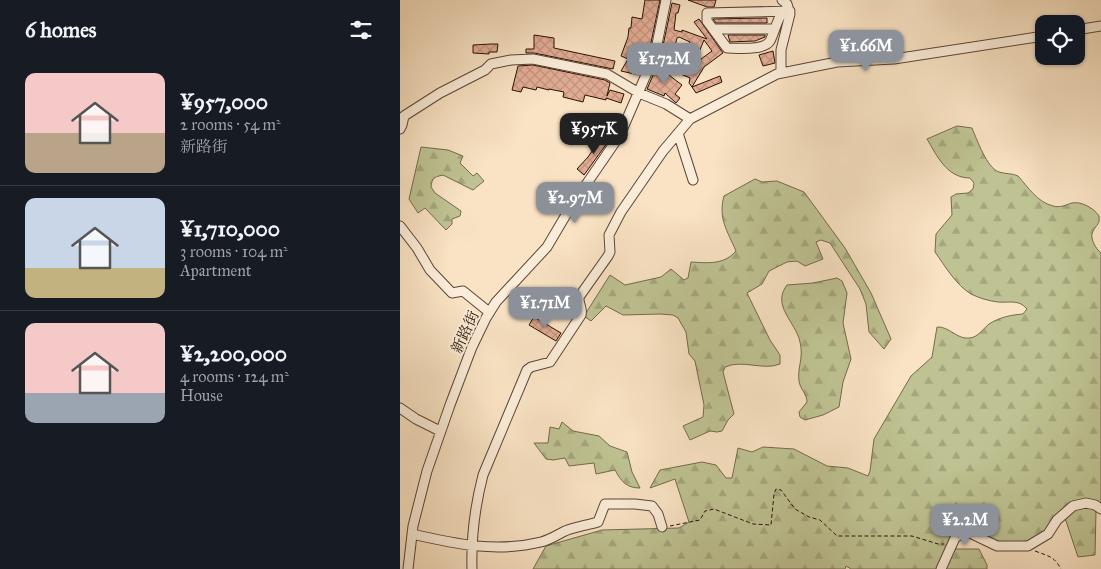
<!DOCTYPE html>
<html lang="en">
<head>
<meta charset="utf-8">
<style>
	:root { --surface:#171b24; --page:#242831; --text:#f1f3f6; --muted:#9ea1a6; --line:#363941; --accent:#8c9099 }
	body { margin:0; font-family:"IM FELL Great Primer","Noto Serif SC",serif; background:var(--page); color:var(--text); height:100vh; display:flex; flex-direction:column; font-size:19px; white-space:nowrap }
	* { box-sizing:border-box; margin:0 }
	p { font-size:16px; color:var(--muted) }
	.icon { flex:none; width:28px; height:28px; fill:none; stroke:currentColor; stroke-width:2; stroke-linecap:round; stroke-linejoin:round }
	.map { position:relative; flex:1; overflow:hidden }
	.side { display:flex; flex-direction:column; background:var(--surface); width:400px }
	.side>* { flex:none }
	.tools { position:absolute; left:635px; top:15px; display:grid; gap:10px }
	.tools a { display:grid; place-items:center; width:50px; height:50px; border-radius:10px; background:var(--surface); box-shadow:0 1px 4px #0004; font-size:25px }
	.price { position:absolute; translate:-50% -42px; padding:0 11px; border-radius:10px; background:var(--accent); color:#fff; font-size:16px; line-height:32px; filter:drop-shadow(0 1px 2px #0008) }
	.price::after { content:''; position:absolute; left:50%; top:30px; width:15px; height:11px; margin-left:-8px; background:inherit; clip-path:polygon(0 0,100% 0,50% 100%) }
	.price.on { background:#222; color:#fff }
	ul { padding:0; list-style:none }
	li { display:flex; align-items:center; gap:15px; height:125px; padding:0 25px }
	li+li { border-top:1px solid var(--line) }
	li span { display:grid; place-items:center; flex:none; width:140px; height:100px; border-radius:10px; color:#555 }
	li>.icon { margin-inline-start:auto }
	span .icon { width:60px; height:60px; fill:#fffc; stroke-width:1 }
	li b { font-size:21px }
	h2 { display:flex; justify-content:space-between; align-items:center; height:60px; padding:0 25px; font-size:21px }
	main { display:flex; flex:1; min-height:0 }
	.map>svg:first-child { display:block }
	.forest { fill:url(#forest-firs); stroke:#746a4d }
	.building { fill:url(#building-cross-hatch); stroke:#281207; fill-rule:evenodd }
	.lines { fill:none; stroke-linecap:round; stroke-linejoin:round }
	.minor-casing { stroke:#5c4636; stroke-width:11 }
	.path { stroke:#281207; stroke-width:1; stroke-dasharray:4 2.5; stroke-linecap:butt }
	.minor { stroke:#fbedd9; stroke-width:9 }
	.labels { text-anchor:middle; stroke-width:4; stroke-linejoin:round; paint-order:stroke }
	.street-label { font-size:15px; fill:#281207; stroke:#fbedd9 }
</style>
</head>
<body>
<main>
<section class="side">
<h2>6 homes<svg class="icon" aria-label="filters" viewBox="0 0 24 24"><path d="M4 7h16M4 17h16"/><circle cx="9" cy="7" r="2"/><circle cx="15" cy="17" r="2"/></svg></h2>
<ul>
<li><span style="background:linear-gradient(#f6c9c9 60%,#b9a48a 0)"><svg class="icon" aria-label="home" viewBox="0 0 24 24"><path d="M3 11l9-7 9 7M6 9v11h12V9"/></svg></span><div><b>¥957,000</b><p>2 rooms · 54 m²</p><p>新路街</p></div></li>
<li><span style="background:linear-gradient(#c9d6e8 70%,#c2b280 0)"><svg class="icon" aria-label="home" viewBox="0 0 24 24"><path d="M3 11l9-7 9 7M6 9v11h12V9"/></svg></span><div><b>¥1,710,000</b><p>3 rooms · 104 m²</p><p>Apartment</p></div></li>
<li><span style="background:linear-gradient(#f6c9c9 70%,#9aa5b1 0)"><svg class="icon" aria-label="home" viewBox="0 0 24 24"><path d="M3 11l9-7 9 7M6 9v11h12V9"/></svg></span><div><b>¥2,200,000</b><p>4 rooms · 124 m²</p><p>House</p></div></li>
</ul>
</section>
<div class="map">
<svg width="701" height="569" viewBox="0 0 701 569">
	<defs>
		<pattern id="forest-firs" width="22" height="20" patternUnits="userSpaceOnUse" patternTransform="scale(1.25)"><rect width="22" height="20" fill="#bfc393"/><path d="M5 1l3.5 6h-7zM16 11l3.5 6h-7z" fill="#a4a67d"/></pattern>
		<pattern id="building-cross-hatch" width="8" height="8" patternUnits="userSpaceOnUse" patternTransform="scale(1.25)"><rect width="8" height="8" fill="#e2ac94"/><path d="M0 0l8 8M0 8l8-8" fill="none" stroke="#c2937e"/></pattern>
	</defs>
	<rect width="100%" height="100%" fill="#f9e3c4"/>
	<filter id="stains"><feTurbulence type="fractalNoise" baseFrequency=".004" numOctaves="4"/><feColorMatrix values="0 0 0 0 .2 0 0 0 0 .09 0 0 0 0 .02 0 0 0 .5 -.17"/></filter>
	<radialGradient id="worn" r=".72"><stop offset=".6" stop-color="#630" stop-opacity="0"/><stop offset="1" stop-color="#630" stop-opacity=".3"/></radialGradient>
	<path class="forest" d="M557 126 572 128C577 140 587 168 599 172 605 174 612 173 618 176 628 187 637 202 653 206 661 208 665 205 672 203 681 201 694 208 699 216 700 224 697 224 693 231 689 238 696 249 701 253V513L696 511 695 555 678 557 665 518C657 521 656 529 649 534 619 553 593 541 563 531L538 569H451L446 566 445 569H133L146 546 202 530 279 528 289 522 275 479 250 488 260 470 302 462 316 465 326 478H332L338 448 352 452 363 447 394 449 427 466 448 468 468 476 470 471 474 439 511 376 532 357 537 327C549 326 557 340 570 338 578 337 583 329 589 324 600 317 611 315 623 314L627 309C619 299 609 303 598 302 589 301 579 298 571 294 556 285 545 266 535 252L536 234 552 215 551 197 556 194 568 193 573 189 574 183 570 178C547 178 537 156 527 139Z
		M21 147 48 150 63 156 60 163 73 176 77 173 84 181 73 190 43 175C34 177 32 178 31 187L35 193 61 211 60 216 52 219V224L46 230 25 208 18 213 9 199Z
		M355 179 362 182 377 181 404 192 445 248 471 293 491 339 484 349 469 332 466 304 460 289 430 243 421 240 416 242 423 259 405 266 397 261 387 262 369 271 362 284 347 293 370 340 380 355V364C363 371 343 359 325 367L323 372 334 414 328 420 322 431 317 432 310 431 290 440 283 426 303 417 304 405 295 361 289 354 286 332 278 318 273 315 260 314 223 315 206 306 191 321 184 316 210 275 225 285 261 277 271 269 284 280 288 278 291 262C308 263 324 265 336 251 327 230 318 219 324 196Z
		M437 278 442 281 447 293 443 323 451 359 443 382 439 407 423 415 405 420 400 417 399 412 407 402C407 394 400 389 399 381 397 368 404 358 400 342 396 322 371 306 387 285L413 283Z
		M162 422 173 431 199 436 210 446 227 452 232 472 240 488C226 488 221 481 215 470L196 474 194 463 169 466 165 458 153 460 146 459 134 443H148L150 427 159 429Z
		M552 549H579L587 565V569H543Z"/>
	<path class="building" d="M245 0H260L249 52 239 75 221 71 228 59 221 56 228 37 229 28H231L232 17 242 19Z
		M288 0H316L314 7H307Z
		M272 3 280 5 278 13H276L274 30 282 32V30L307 39 294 22 299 19 323 53 304 67 292 87 289 83 290 78 257 64 261 55ZM279 37 290 42 286 53 297 57 304 40 312 51 301 59 294 71 279 64 283 54 274 50 277 38Z
		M367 18V23H316L313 19Z
		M134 35 154 38V48L215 61 213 69 134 53H126V49H134Z
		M328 35H365V37L355 41 330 42Z
		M91 44H98L97 52H89V54L73 53V45Z
		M373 51 375 63 363 66 359 55Z
		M133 65 205 80 210 83 207 96 210 90 224 94 221 103 206 98V100L185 95 183 102 163 97 164 92 149 89V90L137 87 136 90 123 87 121 92 112 90 118 66Z
		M257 66 282 85 275 94 280 98 276 103 265 93 264 96 247 89Z
		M320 76 322 82 296 93 292 87Z
		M203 135 210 139 184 175 177 169 188 157Z
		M149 295 175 311 172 318 151 305 150 307 143 303Z
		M134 317 161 333 156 341 129 325Z"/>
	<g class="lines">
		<defs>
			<path id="minor" d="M383 11C376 22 375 31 370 41 364 51 337 48 327 48L307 21V13L390 11
				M313 29H374
				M676 30 701 26
				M381 73V50L390 14 387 4 382 0
				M0 129 2 125 4 116 40 93 85 70 91 64 111 60 133 59 207 74 239 93 266 104 290 119
				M278 133 293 180
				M0 226 17 248 30 270 52 293 63 291 89 312
				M0 408 16 419 40 431
				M12 534C56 544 96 553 141 542 150 540 157 535 165 531 175 527 188 525 198 522L205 504H235L252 506 258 514 262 527
				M8 569 13 526 27 471 50 405 72 347 86 318 96 302 147 247 170 208 220 135 255 54 266 0
				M72 569C71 537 75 506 83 475L127 370 131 367 150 362 181 315C183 308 178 304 179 297L208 256 210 252 209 235 221 212 263 151 290 119 377 74 437 62 494 59 644 36
				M541 569 555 538 561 534 570 533 597 546H628L648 534 657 520 673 506 686 503 695 505 701 509"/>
		</defs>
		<use href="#minor" class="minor-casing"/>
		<path class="path" d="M270 526 300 520 305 511 314 509 353 524 371 525 374 494 376 489 381 490 395 509 409 517 420 520 437 536H512L538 544H544
			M635 551C648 556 654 556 661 569"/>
		<use href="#minor" class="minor"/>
	</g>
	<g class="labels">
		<g class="street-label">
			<text transform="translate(65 332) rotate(-65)" y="5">新路街</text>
		</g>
	</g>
	<rect width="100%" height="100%" filter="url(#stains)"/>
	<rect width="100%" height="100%" fill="url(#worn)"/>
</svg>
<div class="tools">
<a><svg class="icon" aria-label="locate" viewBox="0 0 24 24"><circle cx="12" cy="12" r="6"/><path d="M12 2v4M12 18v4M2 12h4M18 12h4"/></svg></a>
</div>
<b class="price" style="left:466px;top:72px">¥1.66M</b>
<b class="price" style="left:264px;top:85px">¥1.72M</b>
<b class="price on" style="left:194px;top:155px">¥957K</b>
<b class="price" style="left:175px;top:224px">¥2.97M</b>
<b class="price" style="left:145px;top:329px">¥1.71M</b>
<b class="price" style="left:565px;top:546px">¥2.2M</b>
</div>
</main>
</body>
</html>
